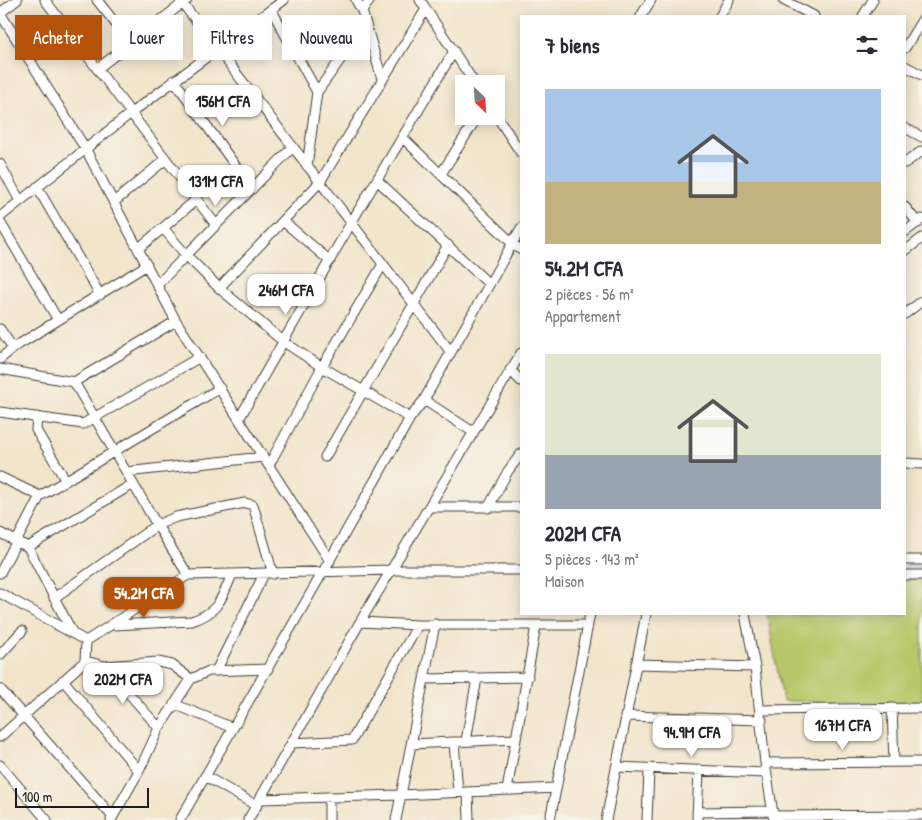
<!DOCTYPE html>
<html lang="fr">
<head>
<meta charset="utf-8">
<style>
	:root { --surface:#fff; --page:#f7f7f7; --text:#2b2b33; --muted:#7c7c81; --accent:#b45309 }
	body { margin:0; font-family:"Patrick Hand",sans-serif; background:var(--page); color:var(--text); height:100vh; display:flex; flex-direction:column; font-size:19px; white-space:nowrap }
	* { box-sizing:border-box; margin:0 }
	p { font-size:16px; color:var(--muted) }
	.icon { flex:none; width:28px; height:28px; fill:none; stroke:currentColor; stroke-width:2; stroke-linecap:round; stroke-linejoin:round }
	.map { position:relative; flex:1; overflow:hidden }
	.details { position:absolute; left:520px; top:15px; width:386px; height:600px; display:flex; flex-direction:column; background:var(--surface); border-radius:0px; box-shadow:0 2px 12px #0003 }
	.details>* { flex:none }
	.guide { position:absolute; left:15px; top:15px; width:430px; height:45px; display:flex; gap:10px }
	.needle { width:32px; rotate:155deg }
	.buttons { position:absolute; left:455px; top:75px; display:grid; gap:10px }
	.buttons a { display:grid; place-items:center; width:50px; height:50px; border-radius:0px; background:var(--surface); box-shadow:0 2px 12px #0003; font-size:25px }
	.scale { position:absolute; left:15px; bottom:12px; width:134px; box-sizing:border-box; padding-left:5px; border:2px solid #1c1c1c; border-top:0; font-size:14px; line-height:18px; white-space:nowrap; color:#1c1c1c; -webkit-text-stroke:4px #f7f3e8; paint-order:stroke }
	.price { position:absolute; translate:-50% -42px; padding:0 11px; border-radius:10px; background:#fff; color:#222; font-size:16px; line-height:32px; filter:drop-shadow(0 1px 2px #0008) }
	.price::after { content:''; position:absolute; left:50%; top:30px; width:15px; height:11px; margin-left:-8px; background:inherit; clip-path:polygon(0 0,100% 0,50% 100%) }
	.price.on { background:var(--accent); color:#fff }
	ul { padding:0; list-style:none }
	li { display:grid; align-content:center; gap:10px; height:265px; padding:0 25px }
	li span { display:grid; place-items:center; height:155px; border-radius:0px; color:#555 }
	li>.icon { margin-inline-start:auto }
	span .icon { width:90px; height:90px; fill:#fffc; stroke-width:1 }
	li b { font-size:21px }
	h2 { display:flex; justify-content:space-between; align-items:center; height:60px; padding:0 25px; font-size:21px }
	.tag { padding:0 18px; border-radius:0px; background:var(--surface); box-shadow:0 2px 12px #0003; font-size:18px; line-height:45px }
	.tag.on { background:var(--accent); color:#fff }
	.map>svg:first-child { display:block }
	.green { fill:#b7c769; stroke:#6a7242 }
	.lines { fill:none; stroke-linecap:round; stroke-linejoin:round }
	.stream { stroke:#46b1c4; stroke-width:2.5 }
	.minor-casing { stroke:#3c3a36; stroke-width:11 }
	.minor { stroke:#fff; stroke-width:9 }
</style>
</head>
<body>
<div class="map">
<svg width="922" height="820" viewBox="0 0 922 820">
	<rect width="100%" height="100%" fill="#f7f3e8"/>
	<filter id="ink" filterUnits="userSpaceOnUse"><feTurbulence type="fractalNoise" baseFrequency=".02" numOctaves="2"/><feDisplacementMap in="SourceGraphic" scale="10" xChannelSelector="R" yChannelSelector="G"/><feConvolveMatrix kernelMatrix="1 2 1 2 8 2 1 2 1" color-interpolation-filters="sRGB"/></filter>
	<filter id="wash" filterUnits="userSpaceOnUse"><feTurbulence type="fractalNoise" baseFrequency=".0096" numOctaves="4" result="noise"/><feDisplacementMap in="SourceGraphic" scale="20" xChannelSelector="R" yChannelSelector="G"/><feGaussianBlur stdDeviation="1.12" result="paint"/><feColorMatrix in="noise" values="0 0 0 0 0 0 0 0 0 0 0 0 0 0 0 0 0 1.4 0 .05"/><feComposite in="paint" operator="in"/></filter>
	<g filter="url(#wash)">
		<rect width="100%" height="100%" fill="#f2e5cc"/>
		<path class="green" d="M905 580H922V704L783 701 767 614H905Z"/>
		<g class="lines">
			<path class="stream" d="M905 567H922"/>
		</g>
	</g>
	<g filter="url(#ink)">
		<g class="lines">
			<defs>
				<path id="minor" d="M17 0 0 13 85 148 176 321 330 561
					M45 0 216 225
					M97 0 131 43
					M180 0 450 351
					M356 0 362 11 382 79
					M420 0 475 84
					M783 0 814 16
					M271 9 317 92
					M362 11 370 0
					M641 16 651 0
					M720 16 729 0
					M863 16 873 0
					M905 48 922 20
					M30 59 69 30
					M905 66 922 75
					M97 69 187 0
					M174 80 252 189
					M496 115 521 153
					M905 128 922 137
					M402 137 512 243 521 250
					M905 163 922 151
					M0 164 20 201
					M307 166 317 92 366 24
					M441 174 478 116
					M377 180 489 284
					M37 187 100 295
					M114 202 166 159
					M905 207 918 223
					M0 217 131 113 284 0
					M283 221 330 261
					M0 222 58 320
					M163 228 186 255 219 288 284 342 322 367 410 418
					M905 232 922 219
					M138 249 197 199
					M905 251 922 238
					M157 285 293 147
					M219 288 320 182 426 9
					M905 314 922 301
					M0 329 13 348 147 265
					M0 359 13 348
					M0 369 74 382 176 321
					M510 370 521 381
					M74 382 157 525 188 575
					M424 400 473 432
					M0 412 83 424 200 357
					M37 417 36 430 66 481
					M239 419 351 223 454 51
					M325 457 448 245
					M905 463 922 464
					M269 465 322 367 383 264
					M126 472 263 457
					M0 477 40 496
					M429 507H521
					M488 508 508 471 521 454
					M0 533 28 547 73 634
					M28 547 133 484
					M905 560H922
					M0 573 40 496 220 388
					M905 575H922
					M0 593 86 641
					M54 598 157 525 176 517 245 503 253 505 273 574
					M745 614 755 667 765 763 774 820
					M360 622 418 625H588
					M114 625 192 621C219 612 221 599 232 575
					M86 641 188 575 392 570H521
					M0 655 22 631
					M85 661 105 666 158 662 172 665 191 679
					M636 664 755 667
					M105 666 159 728
					M216 671 264 574
					M424 679 528 677
					M63 680 139 771
					M0 689 113 817
					M174 704 233 728
					M892 708 894 762
					M760 710 922 708
					M625 716 762 720
					M0 737 85 661 86 641
					M466 741 477 678
					M454 742 458 792
					M293 743 352 740 418 625
					M411 744 516 739
					M765 763 922 762
					M0 765 47 820
					M616 767 767 773
					M205 776 257 806
					M507 790 536 626
					M468 792 469 820
					M261 799 400 795 556 788
					M697 812 772 811
					M773 816 922 815
					M111 820 139 771 159 728 191 679 209 671 268 669
					M180 820C257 686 335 553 410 418L424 400 521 228
					M248 820 360 622 521 353
					M329 820V797
					M396 820 435 624
					M550 820 590 614
					M606 820 646 614
					M647 820 649 770
					M697 820 699 770"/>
			</defs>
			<use href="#minor" class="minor-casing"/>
			<use href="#minor" class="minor"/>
		</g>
	</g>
</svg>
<div class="buttons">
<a><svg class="needle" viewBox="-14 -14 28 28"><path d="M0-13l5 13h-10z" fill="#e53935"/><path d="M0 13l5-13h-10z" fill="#7c7c81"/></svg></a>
</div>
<div class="scale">100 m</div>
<b class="price" style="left:223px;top:127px">156M CFA</b>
<b class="price" style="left:216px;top:207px">131M CFA</b>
<b class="price" style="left:286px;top:316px">246M CFA</b>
<b class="price on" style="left:144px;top:619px">54.2M CFA</b>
<b class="price" style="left:123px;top:705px">202M CFA</b>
<b class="price" style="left:843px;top:751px">167M CFA</b>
<b class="price" style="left:692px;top:758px">94.9M CFA</b>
<div class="guide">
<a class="tag on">Acheter</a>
<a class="tag">Louer</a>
<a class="tag">Filtres</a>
<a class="tag">Nouveau</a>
</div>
<section class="details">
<h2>7 biens<svg class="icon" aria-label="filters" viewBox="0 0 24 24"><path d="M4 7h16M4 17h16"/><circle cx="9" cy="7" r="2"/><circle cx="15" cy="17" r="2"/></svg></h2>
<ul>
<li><span style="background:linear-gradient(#a9c7e8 60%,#c2b280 0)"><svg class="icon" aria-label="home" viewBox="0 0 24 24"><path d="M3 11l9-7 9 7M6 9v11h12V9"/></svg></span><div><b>54.2M CFA</b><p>2 pièces · 56 m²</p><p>Appartement</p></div></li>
<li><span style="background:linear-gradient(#dfe7d0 65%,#9aa5b1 0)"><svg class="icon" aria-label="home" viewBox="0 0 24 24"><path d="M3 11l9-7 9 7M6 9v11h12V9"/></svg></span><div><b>202M CFA</b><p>5 pièces · 143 m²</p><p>Maison</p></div></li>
</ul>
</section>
</div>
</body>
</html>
